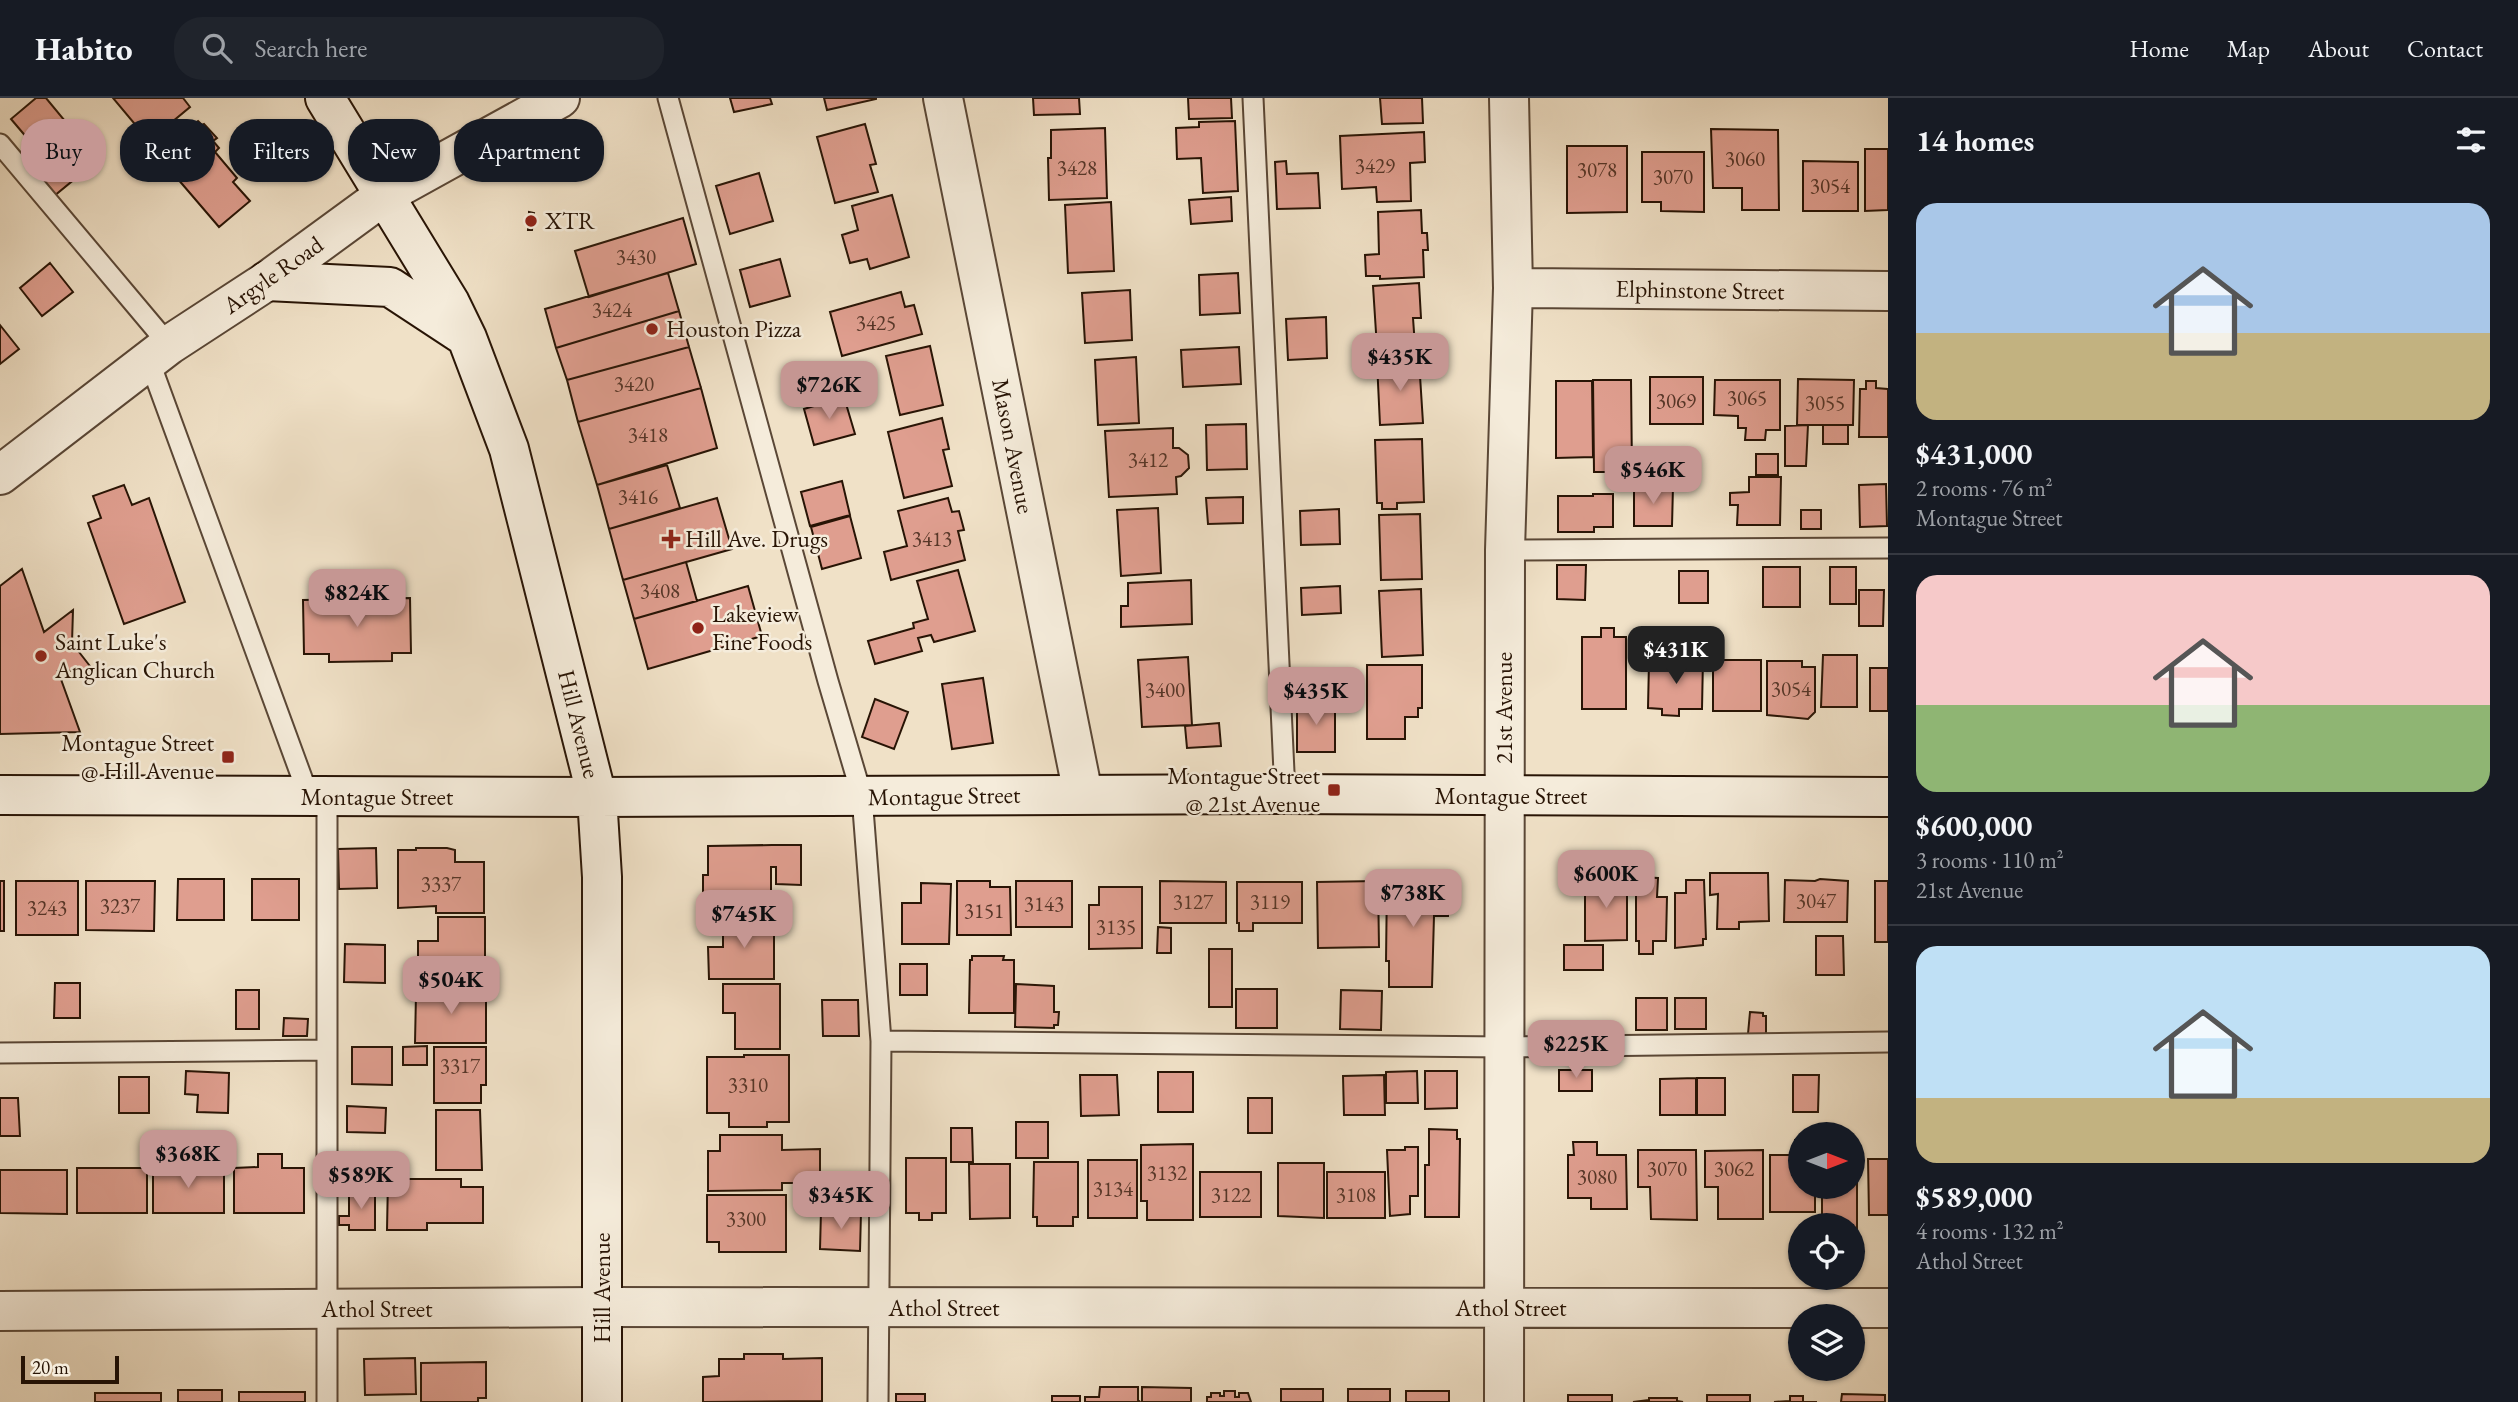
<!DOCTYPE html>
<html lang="en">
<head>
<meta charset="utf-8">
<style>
	:root { --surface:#171b24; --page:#20242c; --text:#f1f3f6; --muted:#9ea1a6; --line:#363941; --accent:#c59692 }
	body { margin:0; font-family:"EB Garamond",serif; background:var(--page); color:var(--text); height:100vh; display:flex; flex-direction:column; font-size:26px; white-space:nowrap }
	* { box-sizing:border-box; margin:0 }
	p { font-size:23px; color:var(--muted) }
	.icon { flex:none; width:38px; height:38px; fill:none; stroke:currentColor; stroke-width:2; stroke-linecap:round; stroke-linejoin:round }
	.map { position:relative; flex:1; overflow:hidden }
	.drawer { display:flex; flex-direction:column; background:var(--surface); width:630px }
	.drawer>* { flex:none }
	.hud { position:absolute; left:21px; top:21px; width:665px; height:63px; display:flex; gap:14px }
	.needle { width:46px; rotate:90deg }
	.fabs { position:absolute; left:1788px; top:1024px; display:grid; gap:14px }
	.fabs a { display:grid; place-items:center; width:77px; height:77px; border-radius:50%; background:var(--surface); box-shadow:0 2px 5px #0004; font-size:35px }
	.scale { position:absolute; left:21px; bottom:18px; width:98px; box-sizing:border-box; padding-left:7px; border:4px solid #281405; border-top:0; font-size:19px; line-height:24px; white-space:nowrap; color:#281405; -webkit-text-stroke:5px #f5ecdb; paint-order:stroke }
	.price { position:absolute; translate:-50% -60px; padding:0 16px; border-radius:14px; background:var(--accent); color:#111; font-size:23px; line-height:46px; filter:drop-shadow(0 2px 4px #0008) }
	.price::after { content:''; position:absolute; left:50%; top:42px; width:21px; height:16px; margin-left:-10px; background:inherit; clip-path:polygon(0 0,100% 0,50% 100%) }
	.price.on { background:#222; color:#fff }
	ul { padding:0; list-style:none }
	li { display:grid; align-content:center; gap:14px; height:371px; padding:0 28px }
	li+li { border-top:2px solid var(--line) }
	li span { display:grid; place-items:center; height:217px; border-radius:21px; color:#555 }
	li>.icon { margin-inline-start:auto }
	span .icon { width:126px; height:126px; fill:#fffc; stroke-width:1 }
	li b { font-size:30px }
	h2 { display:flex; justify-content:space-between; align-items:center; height:84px; padding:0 28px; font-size:30px }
	.chip { padding:0 24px; border-radius:28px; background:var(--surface); box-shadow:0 2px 5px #0004; font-size:24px; line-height:63px }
	.chip.on { background:var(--accent); color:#111 }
	header { display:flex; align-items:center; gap:42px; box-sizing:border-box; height:98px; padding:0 35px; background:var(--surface); border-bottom:2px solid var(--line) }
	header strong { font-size:33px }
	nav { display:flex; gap:38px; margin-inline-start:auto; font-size:24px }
	.search { width:490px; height:63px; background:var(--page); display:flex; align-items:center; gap:18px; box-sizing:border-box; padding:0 24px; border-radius:28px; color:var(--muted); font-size:26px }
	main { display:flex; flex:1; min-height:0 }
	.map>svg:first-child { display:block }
	.building { fill:#df9e8f; stroke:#281405; stroke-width:2 }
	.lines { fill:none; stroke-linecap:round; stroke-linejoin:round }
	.lane-casing { stroke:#5a4736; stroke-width:23 }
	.street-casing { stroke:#5a4736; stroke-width:42 }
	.secondary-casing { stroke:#281405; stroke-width:42 }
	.lane { stroke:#f5ecdb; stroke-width:19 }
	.street { stroke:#f5ecdb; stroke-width:38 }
	.secondary { stroke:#f5ecdb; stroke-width:38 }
	.poi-dot { fill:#8f2418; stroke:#f5ecdb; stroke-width:2.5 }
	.labels { text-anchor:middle; stroke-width:5; stroke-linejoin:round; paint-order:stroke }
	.number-label { font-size:21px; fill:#563628 }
	.poi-label { font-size:24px; fill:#281405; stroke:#f5ecdb; text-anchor:start }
	.street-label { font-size:24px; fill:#281405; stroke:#f5ecdb }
</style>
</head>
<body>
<header>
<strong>Habito</strong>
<div class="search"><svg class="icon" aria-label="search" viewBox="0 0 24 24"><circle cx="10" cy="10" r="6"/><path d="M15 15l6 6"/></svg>Search here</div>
<nav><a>Home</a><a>Map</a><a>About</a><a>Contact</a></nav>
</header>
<main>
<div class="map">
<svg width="1888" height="1304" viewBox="0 0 1888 1304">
	<rect width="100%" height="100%" fill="#f0e1c7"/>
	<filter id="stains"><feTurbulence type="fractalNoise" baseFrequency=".00286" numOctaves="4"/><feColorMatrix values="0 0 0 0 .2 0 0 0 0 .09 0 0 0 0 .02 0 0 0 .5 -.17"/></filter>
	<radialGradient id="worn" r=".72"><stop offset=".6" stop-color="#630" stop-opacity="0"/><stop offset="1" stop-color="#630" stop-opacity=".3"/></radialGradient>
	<path class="building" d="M36 0H46L70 29 39 54 11 21Z
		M113 0H183L190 9 149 43Z
		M730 0H770L772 6 734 14Z
		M824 0H876V1L827 12Z
		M1033 0H1079L1080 16 1034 17Z
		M1188 0H1231L1232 20 1189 21Z
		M1380 0H1422L1423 25 1382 26Z
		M198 23 202 27 204 26 217 40 213 43 219 50 215 54 237 80 233 84 250 103 219 129 159 59 192 30 191 29Z
		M1235 23 1238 93 1203 95 1201 60 1177 61 1176 30 1199 29V24Z
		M865 26 876 66 870 67 878 94 835 105 817 39Z
		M1105 30 1107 100 1049 102 1048 60H1051V32Z
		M1711 31 1778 32 1779 112H1742V90H1713Z
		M1424 34 1425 64 1410 65 1411 103 1377 104 1376 89 1342 91 1340 38Z
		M57 45 82 75 54 98 29 68Z
		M1567 48H1627V114L1567 115Z
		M1865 51H1888V112L1865 113Z
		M1642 54H1704V114L1661 113V104H1642Z
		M1286 63 1287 76 1318 75 1320 110 1277 111 1275 64Z
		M1803 63 1858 64V113H1803Z
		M759 75 773 123 730 136 716 88Z
		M892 97 909 159 870 171 867 161 850 165 842 137 858 132 852 108Z
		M1231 99 1232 123 1191 126 1189 102Z
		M1111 104 1114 173 1068 175 1065 107Z
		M1421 112 1422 135H1427L1428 152H1423L1424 179 1380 181V178H1366L1365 157 1379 156 1378 114Z
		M529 114 534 115 532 132H528Z
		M683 120 696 166 589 199 575 153Z
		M780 161 790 198 750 209 740 172Z
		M50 165 73 194 42 218 20 190Z
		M668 175 679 213 556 250 545 211Z
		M1238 175 1240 215 1200 217 1199 177Z
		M1419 185 1421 220H1413L1415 248 1377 250 1373 188Z
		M1130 192 1132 242 1085 245 1082 195Z
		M901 194 905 209 914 207 922 236 842 258 830 214Z
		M679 213 689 249 567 282 556 250Z
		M1326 219 1327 260 1288 262 1286 221Z
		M0 227 19 251 0 266Z
		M930 248 943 307 900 317 886 258Z
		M689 249 701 290 578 324 567 282Z
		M1239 249 1241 286 1183 289 1181 252Z
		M1136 259 1139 325 1098 327 1095 262Z
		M1419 262 1423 325 1380 327 1377 264Z
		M1650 279H1703V326H1650Z
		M1798 281 1854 282 1853 327H1797Z
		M1593 282H1631L1632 374H1594Z
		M1715 282H1780V332H1766L1765 342H1745L1746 330H1738V318L1714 317Z
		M1556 283H1592L1593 359 1556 360Z
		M1866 283H1876V290L1888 291V339H1859L1860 291H1866Z
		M701 290 717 350 597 387 578 324Z
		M844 299 855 336 814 347 804 311Z
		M942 320 949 351 943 352 952 388 904 400 888 334Z
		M1246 326 1247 371 1207 372 1206 327Z
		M1808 327 1806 368H1785V328Z
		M1823 327H1848V346H1823Z
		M1173 330V350H1179L1188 357 1189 370 1181 378 1176 379 1177 396 1109 399 1105 333Z
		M1422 341 1424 404 1397 405V411H1382V405H1377L1375 342Z
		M1756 356H1778V377H1756Z
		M667 367 680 410 609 431 597 387Z
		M1749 379H1781L1780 427H1737L1738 407H1730V395L1749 394Z
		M842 383 850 417 810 428 801 394Z
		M1886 386 1887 428 1860 429 1859 387Z
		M124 387 132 407 149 400 185 504 124 526 88 425 101 420 93 398Z
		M1634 388H1673L1672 428H1634Z
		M1593 396H1613V429H1594V434H1558V398H1593Z
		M1243 399V425L1208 426 1206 400Z
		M717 400 732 451 623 482 609 431Z
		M948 400 952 414 959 413 963 428 964 432 958 433 965 462 891 482 884 454 907 448 898 413Z
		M1158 410 1161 475 1121 478 1117 412Z
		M1339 411 1340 446 1301 447 1300 413Z
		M1801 412H1821V431H1801Z
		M1420 416 1422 481 1381 482 1379 417Z
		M850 418 861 460 822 471 811 429Z
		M686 464 697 503 634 521 623 482Z
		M1557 467H1586L1585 502 1557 501Z
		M1763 469H1800V509H1763Z
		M1830 469H1856V506H1830Z
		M22 471 44 534 73 512 72 545 93 572 58 573 80 634 0 636V488Z
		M958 472 975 533 934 544 931 537 918 540 922 553 875 566 868 543 914 530 913 525 928 521 917 483Z
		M1679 473H1708V505H1679Z
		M1191 482 1192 526 1121 529V508H1128V485Z
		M748 488 762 538 648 571 634 521Z
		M1340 488 1341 515 1302 517 1301 490Z
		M1421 491 1423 557 1382 559 1379 493Z
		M1859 492H1884L1883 528H1859Z
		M410 500 411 555H392V563L329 564V556H304L303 502Z
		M1601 530H1614V539H1626V611H1582V539H1601Z
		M1823 557H1857V609H1821Z
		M1188 559 1192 627 1142 629 1138 562Z
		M1681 560H1703L1702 611H1679V618L1662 617V611L1648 610 1649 564H1681Z
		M1713 562H1761V613H1713Z
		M1767 563H1802V569H1815V614L1808 621 1767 617Z
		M1367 567H1422V610H1418V619H1405V641H1367Z
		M1870 570H1888V613H1870Z
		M983 580 993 645 952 651 942 586Z
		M1328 597V610H1335V654H1297V610H1314V598Z
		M875 601 908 614 894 651 862 639Z
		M1219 625 1221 648 1187 650 1185 628Z
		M772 747H801V787L776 786V769H771V813H709V796H703V777H708V748Z
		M376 750 377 790 339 791 338 751Z
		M416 750H447L455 752V764H484V815H436V808L398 810V752H416Z
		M1710 775H1768L1769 823 1739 824V831H1717L1718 796 1710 797Z
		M1636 779 1658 780 1657 799H1667L1666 843H1653V856H1639V843H1636Z
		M178 781H224V822H177Z
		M252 781H299V822H252Z
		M1820 781 1848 783 1847 824H1784L1785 782 1815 783Z
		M1387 782H1449L1448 818H1434L1432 889H1389V863H1386Z
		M1585 782H1627V842L1585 843Z
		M1686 782H1704L1706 841H1703V847L1675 850V795H1686Z
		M0 783H4V833H0Z
		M16 783H78V837H16Z
		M86 783H155L154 833 86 832Z
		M957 783H990V789H1010L1011 837H957Z
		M1016 783H1072V829H1016Z
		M1160 783 1226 784V825H1160Z
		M1378 783 1379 849 1318 850 1317 784Z
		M1875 783H1888V844H1875Z
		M1237 784H1302V825H1253V833H1239V825H1237Z
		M921 785 951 786 949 846H902V805H921Z
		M1099 789H1142V850L1089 851V807H1099Z
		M438 819H485V881L418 882V843H438Z
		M723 820H774V881H709L708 849H723Z
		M1158 829 1171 830V855H1157Z
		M1816 838H1843L1844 877H1816Z
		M345 846 385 847V885L344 884Z
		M1564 847H1603V872H1564Z
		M1209 851H1232V909H1209Z
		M972 858H1004L1003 862H1014V915H969L970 862H972Z
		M900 866H927V897H900Z
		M55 885H80V920H54Z
		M723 886H780V951H735V915H723Z
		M1016 886 1054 888V914H1059L1058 927H1054V930L1015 929Z
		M419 890H482V896H486V945H415L416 896H419Z
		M1236 891H1277V930H1236Z
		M236 892H259V931H236Z
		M1341 892 1382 893 1381 932 1340 931Z
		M1636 900H1667V932H1636Z
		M1675 900H1706V931H1675Z
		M822 902H858L859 938H823Z
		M1750 914 1763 915V918H1766V936H1748Z
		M284 920 308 921 307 938H283Z
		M427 948V967H403V949Z
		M352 949H392V987L352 986Z
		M434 949H486V987H481V1005H434Z
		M744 957H789V1024H767V1029H729V1015H707V959H744Z
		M1559 972H1592V993H1559Z
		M186 973 229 975 228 1015 197 1014 198 997 185 996Z
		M1417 973 1418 1005H1386V974Z
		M1425 973H1457V1010L1425 1011Z
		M1158 974H1193V1014H1158Z
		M1080 977H1117L1119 1017 1081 1018Z
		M1384 977 1385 1017H1344L1343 978Z
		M1793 977H1819L1818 1014H1793Z
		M119 979H149V1015H119Z
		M1696 980V1017H1660V981Z
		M1697 980H1725V1017H1697Z
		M0 1000H18L20 1038H0Z
		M1248 1000H1272V1035H1248Z
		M347 1008 386 1010 385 1035 347 1034Z
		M436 1012H480L482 1072H436Z
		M1016 1024H1048V1060H1016Z
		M951 1030H972L973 1064H951Z
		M1429 1031 1457 1032V1041H1460L1459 1119H1425V1067H1429Z
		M720 1037H782V1052L820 1051V1085H782V1092L708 1093V1053H720Z
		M1795 1042H1801V1088H1815V1114H1770V1057H1795Z
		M1573 1044H1597V1057H1626L1627 1111H1591V1100H1568V1057H1574Z
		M1193 1046V1122H1147V1103H1141V1047Z
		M1405 1049H1418V1098H1410V1116L1390 1118 1387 1052H1405Z
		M1638 1052H1696L1697 1122 1651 1121 1650 1089H1638Z
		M1763 1052V1121H1718V1089H1705V1053Z
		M258 1056H282V1070H304V1115H234V1070L258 1069Z
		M906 1060H946V1115H932V1122H919V1115H906Z
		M1868 1061H1888V1117H1869Z
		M1088 1062H1137V1120H1088Z
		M1034 1064H1078V1119H1073V1128H1037V1119H1033Z
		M1278 1065H1324V1120L1278 1118Z
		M969 1066H1010V1120L970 1121Z
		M1853 1068H1856L1857 1075V1132H1853V1127H1822V1088H1853Z
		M77 1070H147V1115H77Z
		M153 1070H224V1115H153Z
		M0 1072H67V1116L0 1115Z
		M1200 1074H1261V1119H1200Z
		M1327 1074H1385V1120H1327Z
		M388 1081H461V1089H483V1125H427V1132H387Z
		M349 1092H375V1132H349V1127H339V1118H349Z
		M707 1097H786V1154H719V1144H707Z
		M821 1113 861 1114 860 1153 820 1151Z
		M744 1256H783V1261L822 1260V1303L703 1304V1279L719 1278V1261H744Z
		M415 1260 416 1296 365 1297 364 1261Z
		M486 1264V1300H478V1304H421V1265Z
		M1100 1289H1138V1302L1140 1304H1085V1299H1099Z
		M1142 1289 1191 1290V1304H1142Z
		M1281 1291H1323V1304H1281Z
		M1348 1291H1390V1304H1348Z
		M178 1292H222V1304H178Z
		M1224 1293H1235V1299H1239V1295H1248L1251 1304H1207V1299H1211V1295H1220V1298H1224Z
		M1406 1293H1449V1304H1406Z
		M239 1294H305V1304H239Z
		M95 1295H161V1304H95Z
		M896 1296H925V1304H896Z
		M1842 1296 1885 1297V1304H1841Z
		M1568 1297H1612V1304H1568Z
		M1707 1297H1750V1304H1707Z
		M1052 1298H1080V1304H1052Z
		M1790 1298H1803V1304H1817H1774L1790 1303Z
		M1649 1300H1677V1303L1683 1304H1633L1649 1302Z"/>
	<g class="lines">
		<defs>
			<path id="lane" d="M668 0 828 583 862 698 881 943 878 1304
				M1253 0 1285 696
				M0 46 169 247
				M149 262 309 699
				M1505 452 1888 450
				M327 699V1304
				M881 943 1505 949 1888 944
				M0 955 326 952"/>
			<path id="street" d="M943 0 1083 696
				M1513 190 1888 193
				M0 377 169 247 267 183 386 96 560 0
				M0 1213 602 1209 1888 1210
				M1504 1304 1505 452 1513 190 1509 0"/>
			<path id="secondary" d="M325 0 450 205 467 240 509 351 597 699 602 779V1304
				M267 183 390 189 466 239
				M0 697 597 699 1285 696 1888 699"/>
		</defs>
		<use href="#lane" class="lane-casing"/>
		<use href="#street" class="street-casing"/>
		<use href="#secondary" class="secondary-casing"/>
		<use href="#lane" class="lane"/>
		<use href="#street" class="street"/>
		<use href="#secondary" class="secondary"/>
	</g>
	<g class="poi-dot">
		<circle cx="531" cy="123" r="7"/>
		<circle cx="652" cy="231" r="7"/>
		<path d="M667.5 430.5h7v7h7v7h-7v7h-7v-7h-7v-7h7z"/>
		<circle cx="698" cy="530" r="7"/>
		<circle cx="41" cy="558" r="7"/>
		<rect x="221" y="652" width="14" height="14" rx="3.5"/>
		<rect x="1327" y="685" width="14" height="14" rx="3.5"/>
	</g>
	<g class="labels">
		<g class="number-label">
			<text x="1745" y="68">3060</text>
			<text x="1375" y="75">3429</text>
			<text x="1077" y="77">3428</text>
			<text x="1597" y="79">3078</text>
			<text x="1673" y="86">3070</text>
			<text x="1830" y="95">3054</text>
			<text x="636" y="166">3430</text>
			<text x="612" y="219">3424</text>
			<text x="876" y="232">3425</text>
			<text x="634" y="293">3420</text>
			<text x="1747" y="307">3065</text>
			<text x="1676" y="310">3069</text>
			<text x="1825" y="312">3055</text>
			<text x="648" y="344">3418</text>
			<text x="1148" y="369">3412</text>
			<text x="638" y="406">3416</text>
			<text x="932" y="448">3413</text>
			<text x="660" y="500">3408</text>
			<text x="1791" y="598">3054</text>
			<text x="1165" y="599">3400</text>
			<text x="441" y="793">3337</text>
			<text x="1816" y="810">3047</text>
			<text x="1193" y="811">3127</text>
			<text x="1270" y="811">3119</text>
			<text x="1044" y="813">3143</text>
			<text x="120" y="815">3237</text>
			<text x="47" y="817">3243</text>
			<text x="984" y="820">3151</text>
			<text x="1116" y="836">3135</text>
			<text x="460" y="975">3317</text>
			<text x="748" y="994">3310</text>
			<text x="1667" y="1078">3070</text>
			<text x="1734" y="1078">3062</text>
			<text x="1167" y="1082">3132</text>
			<text x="1597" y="1086">3080</text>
			<text x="1113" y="1098">3134</text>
			<text x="1231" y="1104">3122</text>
			<text x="1356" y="1104">3108</text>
			<text x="746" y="1128">3300</text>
		</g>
		<g class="poi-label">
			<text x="545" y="131">XTR</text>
			<text x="666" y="239">Houston Pizza</text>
			<text x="685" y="449">Hill Ave. Drugs</text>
			<text x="712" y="524">Lakeview<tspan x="712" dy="28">Fine Foods</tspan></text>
			<text x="55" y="552">Saint Luke's<tspan x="55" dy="28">Anglican Church</tspan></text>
			<text x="214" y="653" text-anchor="end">Montague Street<tspan x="214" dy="28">@ Hill Avenue</tspan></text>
			<text x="1320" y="686" text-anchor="end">Montague Street<tspan x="1320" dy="28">@ 21st Avenue</tspan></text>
		</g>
		<g class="street-label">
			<text transform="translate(273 177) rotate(-35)" y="8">Argyle Road</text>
			<text transform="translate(1700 192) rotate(1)" y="8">Elphinstone Street</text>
			<text transform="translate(1013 348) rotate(79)" y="8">Mason Avenue</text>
			<text transform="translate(1504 610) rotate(-90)" y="8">21st Avenue</text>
			<text transform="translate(579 626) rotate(76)" y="8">Hill Avenue</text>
			<text transform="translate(944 698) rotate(-1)" y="8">Montague Street</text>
			<text x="1511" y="706">Montague Street</text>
			<text x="377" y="707">Montague Street</text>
			<text transform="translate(602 1190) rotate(-90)" y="8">Hill Avenue</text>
			<text x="944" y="1218">Athol Street</text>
			<text x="1511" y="1218">Athol Street</text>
			<text x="377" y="1219">Athol Street</text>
		</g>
	</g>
	<rect width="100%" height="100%" filter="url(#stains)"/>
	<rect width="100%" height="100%" fill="url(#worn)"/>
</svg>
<div class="fabs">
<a><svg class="needle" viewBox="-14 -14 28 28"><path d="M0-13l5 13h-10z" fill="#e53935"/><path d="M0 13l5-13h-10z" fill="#9ea1a6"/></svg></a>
<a><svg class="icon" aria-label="locate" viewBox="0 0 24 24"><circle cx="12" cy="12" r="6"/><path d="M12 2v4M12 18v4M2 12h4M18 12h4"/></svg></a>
<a><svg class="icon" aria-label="layers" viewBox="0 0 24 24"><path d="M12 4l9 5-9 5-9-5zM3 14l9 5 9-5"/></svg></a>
</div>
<div class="scale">20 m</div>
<b class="price" style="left:1400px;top:295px">$435K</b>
<b class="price" style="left:829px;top:323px">$726K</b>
<b class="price" style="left:1653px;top:408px">$546K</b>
<b class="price" style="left:357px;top:531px">$824K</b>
<b class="price on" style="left:1676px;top:588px">$431K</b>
<b class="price" style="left:1316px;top:629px">$435K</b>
<b class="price" style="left:1606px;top:812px">$600K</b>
<b class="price" style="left:1413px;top:831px">$738K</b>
<b class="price" style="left:744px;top:852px">$745K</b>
<b class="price" style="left:451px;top:918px">$504K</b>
<b class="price" style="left:1576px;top:982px">$225K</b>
<b class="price" style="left:188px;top:1092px">$368K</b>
<b class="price" style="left:361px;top:1113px">$589K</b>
<b class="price" style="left:841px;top:1133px">$345K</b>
<div class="hud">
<a class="chip on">Buy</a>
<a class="chip">Rent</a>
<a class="chip">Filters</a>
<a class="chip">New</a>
<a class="chip">Apartment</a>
</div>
</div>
<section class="drawer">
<h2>14 homes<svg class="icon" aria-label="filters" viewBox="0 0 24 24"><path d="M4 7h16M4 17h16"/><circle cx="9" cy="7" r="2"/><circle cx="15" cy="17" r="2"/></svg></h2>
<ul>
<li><span style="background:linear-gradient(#a9c7e8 60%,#c2b280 0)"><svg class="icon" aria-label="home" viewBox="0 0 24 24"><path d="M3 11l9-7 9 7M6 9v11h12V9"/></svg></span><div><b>$431,000</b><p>2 rooms · 76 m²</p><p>Montague Street</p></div></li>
<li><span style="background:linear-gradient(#f6c9c9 60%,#8fb573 0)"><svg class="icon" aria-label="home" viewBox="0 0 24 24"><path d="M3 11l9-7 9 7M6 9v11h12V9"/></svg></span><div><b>$600,000</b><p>3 rooms · 110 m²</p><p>21st Avenue</p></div></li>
<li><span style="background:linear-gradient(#bfe0f5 70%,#c2b280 0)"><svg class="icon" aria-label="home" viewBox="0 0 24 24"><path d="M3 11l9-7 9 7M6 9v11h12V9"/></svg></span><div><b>$589,000</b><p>4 rooms · 132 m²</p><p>Athol Street</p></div></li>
</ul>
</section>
</main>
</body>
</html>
